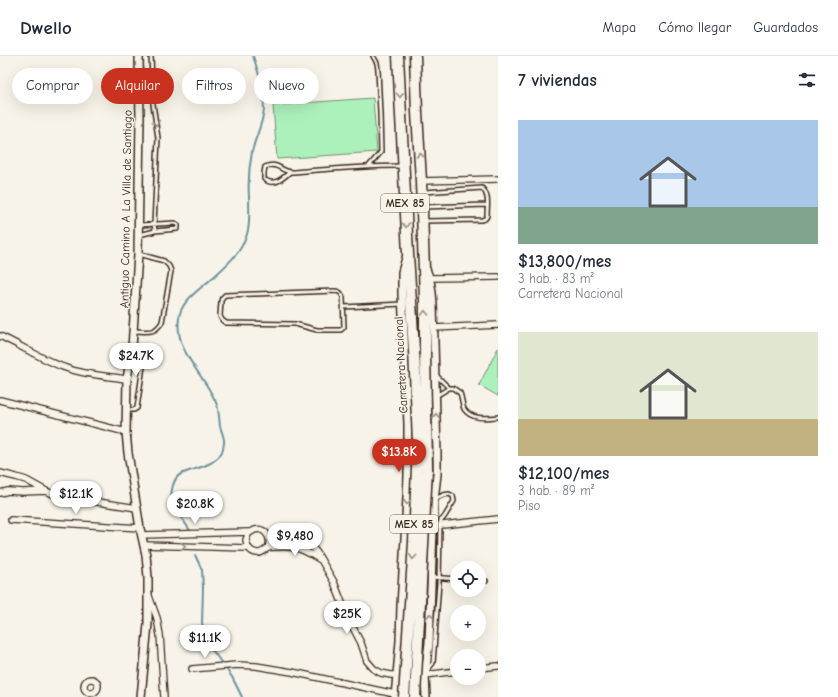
<!DOCTYPE html>
<html lang="es">
<head>
<meta charset="utf-8">
<style>
	:root { --surface:#fff; --page:#f2f2f3; --text:#1f2937; --muted:#747a83; --line:#e0e1e3; --accent:#c8321e }
	body { margin:0; font-family:"Comic Neue",sans-serif; background:var(--page); color:var(--text); height:100vh; display:flex; flex-direction:column; font-size:15px; white-space:nowrap }
	* { box-sizing:border-box; margin:0 }
	p { font-size:13px; color:var(--muted) }
	.icon { flex:none; width:22px; height:22px; fill:none; stroke:currentColor; stroke-width:2; stroke-linecap:round; stroke-linejoin:round }
	.map { position:relative; flex:1; overflow:hidden }
	.drawer { display:flex; flex-direction:column; background:var(--surface); width:340px }
	.drawer>* { flex:none }
	.hud { position:absolute; left:12px; top:12px; width:380px; height:36px; display:flex; gap:8px }
	.buttons { position:absolute; left:450px; top:505px; display:grid; gap:8px }
	.buttons a { display:grid; place-items:center; width:36px; height:36px; border-radius:50%; background:var(--surface); box-shadow:0 4px 16px #0002; font-size:20px }
	.price { position:absolute; translate:-50% -34px; padding:0 9px; border-radius:14px; background:#fff; color:#222; font-size:13px; line-height:26px; filter:drop-shadow(0 1px 2px #0008) }
	.price::after { content:''; position:absolute; left:50%; top:24px; width:12px; height:9px; margin-left:-6px; background:inherit; clip-path:polygon(0 0,100% 0,50% 100%) }
	.price.current { background:var(--accent); color:#fff }
	ul { padding:0; list-style:none }
	li { display:grid; align-content:center; gap:8px; height:212px; padding:0 20px }
	li span { display:grid; place-items:center; height:124px; border-radius:0px; color:#555 }
	li>.icon { margin-inline-start:auto }
	span .icon { width:72px; height:72px; fill:#fffc; stroke-width:1 }
	li b { font-size:17px }
	h2 { display:flex; justify-content:space-between; align-items:center; height:48px; padding:0 20px; font-size:17px }
	.chip { padding:0 14px; border-radius:18px; background:var(--surface); box-shadow:0 4px 16px #0002; font-size:14px; line-height:36px }
	.chip.current { background:var(--accent); color:#fff }
	header { display:flex; align-items:center; gap:24px; box-sizing:border-box; height:56px; padding:0 20px; background:var(--surface); border-bottom:1px solid var(--line) }
	header strong { font-size:19px }
	nav { display:flex; gap:22px; margin-inline-start:auto; font-size:14px }
	main { display:flex; flex:1; min-height:0 }
	.map>svg:first-child { display:block }
	.grass { fill:#acf1bc; stroke:#748e6d }
	.lines { fill:none; stroke-linecap:round; stroke-linejoin:round }
	.stream { stroke:#6d929d; stroke-width:2 }
	.service-casing { stroke:#3b2a1e; stroke-width:6 }
	.minor-casing { stroke:#3b2a1e; stroke-width:8 }
	.tertiary-casing { stroke:#3b2a1e; stroke-width:10 }
	.trunk-casing { stroke:#3b2a1e; stroke-width:13 }
	.service { stroke:#f7f3e8; stroke-width:3 }
	.minor { stroke:#f7f3e8; stroke-width:5.5 }
	.tertiary { stroke:#f7f3e8; stroke-width:7 }
	.trunk { stroke:#f7f3e8; stroke-width:10 }
	.trunk-bridge-casing { stroke:#3b2a1e; stroke-width:13; stroke-linecap:butt }
	.trunk-bridge { stroke:#f7f3e8; stroke-width:10 }
	.oneway { stroke:#998e83 }
	.labels { text-anchor:middle; stroke-width:3; stroke-linejoin:round; paint-order:stroke }
	.shield { fill:#f7f3e8; stroke:#73665b; stroke-width:1 }
	.shield-label { font-size:11px; font-weight:bold; fill:#3b2a1e }
	.street-label { font-size:12px; fill:#3b2a1e; stroke:#f7f3e8 }
</style>
</head>
<body>
<header>
<strong>Dwello</strong>
<nav><a>Mapa</a><a>Cómo llegar</a><a>Guardados</a></nav>
</header>
<main>
<div class="map">
<svg width="498" height="641" viewBox="0 0 498 641">
	<rect width="100%" height="100%" fill="#f7f3e8"/>
	<filter id="ink" filterUnits="userSpaceOnUse"><feTurbulence type="fractalNoise" baseFrequency=".025" numOctaves="2"/><feDisplacementMap in="SourceGraphic" scale="8" xChannelSelector="R" yChannelSelector="G"/><feConvolveMatrix kernelMatrix="1 2 1 2 8 2 1 2 1" color-interpolation-filters="sRGB"/></filter>
	<g filter="url(#ink)">
		<path class="grass" d="M373 42 377 96 277 103 273 49Z
			M498 292V340L479 329Z"/>
		<g class="lines">
			<path class="stream" d="M191 476C187 469 174 453 172 445 170 437 173 422 181 418 183 417 186 416 189 415 201 411 219 407 223 393 223 391 224 389 224 387 225 382 221 375 220 370 219 363 219 355 217 349 206 319 174 297 179 262 181 245 198 235 210 224 220 215 230 207 238 196 252 176 249 164 249 141 248 126 249 111 252 96 255 81 263 68 264 53 264 34 259 17 253 0
				M195 499 202 514 203 532 202 567 205 577 210 591 232 621 242 641"/>
			<defs>
				<path id="service" d="M151 0 153 48 158 82 154 168 155 175
					M369 110 381 96 380 57 378 14 377 7 373 0
					M290 116C282 123 274 131 264 123V117L265 111C279 105 281 117 294 116 330 113 366 110 402 110
					M424 136 482 132C490 140 487 150 487 160L485 163 482 164 425 165
					M423 151 487 149
					M139 179 155 175 177 173 178 171V169L175 167 139 169
					M335 235C340 235 341 237 343 241L344 271 341 274H317L295 268 226 267 222 264 220 260 221 245 222 242 225 239Z
					M344 251 402 248
					M133 275C147 275 154 279 162 266L171 215 169 210 164 205 139 198
					M449 332H453L460 337C462 342 462 348 464 353 471 364 487 362 498 361
					M436 340 449 332 436 319
					M126 354H134L137 352 143 310 139 304 130 302
					M435 443 443 439 449 438 453 440 454 445 445 460 441 465
					M431 521 457 523
					M479 525H486
					M427 615 433 607 434 594 439 527 440 470 441 464"/>
				<path id="minor" d="M421 125 498 123
					M430 222 498 221
					M434 272 498 269
					M0 280C22 290 43 304 66 312 85 319 107 320 127 323
					M0 344 126 376
					M0 417 16 421 26 424 46 435 53 438 78 443 137 452
					M0 437 8 435 23 436 46 435
					M11 464 140 472
					M433 470 498 463
					M142 479 249 476
					M268 480 283 477 287 478 300 483 313 492 317 497 334 526 348 562 361 587 367 605 374 613 381 617 391 619H401
					M144 489 247 492
					M268 492C273 480 262 468 251 476 248 477 247 481 246 484 247 490 249 496 257 497 262 498 264 494 268 492 270 491 274 491 277 491 297 489 305 495 321 504
					M149 540 157 562 160 579 164 641
					M479 612 498 610
					M192 613 237 609 256 610 292 616 395 638
					M414 619H425L457 615
					M84 630a7 7 0 1 1 14 0a7 7 0 1 1-14 0Z"/>
				<path id="tertiary" d="M139 0 140 64 138 198 132 292 127 323 126 376 128 397 140 472 146 499 148 521V568L141 641
					M395 641 400 585 401 550 405 482 408 420V368L402 237V216L406 202
					M426 641 425 619 429 587 434 444 437 418V399L433 248C432 235 431 224 426 213"/>
				<path id="trunk" d="M398 0 408 198 414 294
					M415 0 417 56 421 125 425 244V296"/>
			</defs>
			<use href="#service" class="service-casing"/>
			<use href="#minor" class="minor-casing"/>
			<use href="#tertiary" class="tertiary-casing"/>
			<use href="#trunk" class="trunk-casing"/>
			<use href="#service" class="service"/>
			<use href="#minor" class="minor"/>
			<use href="#tertiary" class="tertiary"/>
			<use href="#trunk" class="trunk"/>
			<defs>
				<path id="trunk-bridge" d="M404 641 414 486 418 386 414 294
					M415 641 427 413 425 296"/>
			</defs>
			<use href="#trunk-bridge" class="trunk-bridge-casing"/>
			<use href="#trunk-bridge" class="trunk-bridge"/>
		</g>
		<defs><path id="oneway-chevron" d="M-2-3.5L2.5 0L-2 3.5" fill="none" stroke-width="1.6" stroke-linecap="round" stroke-linejoin="round"/></defs>
		<g class="oneway">
			<use href="#oneway-chevron" transform="translate(400 39) rotate(87)"/>
			<use href="#oneway-chevron" transform="translate(156 67) rotate(83)"/>
			<use href="#oneway-chevron" transform="translate(420 99) rotate(-94)"/>
			<use href="#oneway-chevron" transform="translate(406 169) rotate(87)"/>
			<use href="#oneway-chevron" transform="translate(425 257) rotate(-90)"/>
			<use href="#oneway-chevron" transform="translate(436 360) rotate(-91)"/>
			<use href="#oneway-chevron" transform="translate(407 446) rotate(93)"/>
			<use href="#oneway-chevron" transform="translate(183 490) rotate(2)"/>
			<use href="#oneway-chevron" transform="translate(413 501) rotate(94)"/>
			<use href="#oneway-chevron" transform="translate(430 560) rotate(-88)"/>
		</g>
	</g>
	<g class="labels">
		<g class="shield">
			<rect x="381" y="138" width="48" height="18" rx="3"/>
			<rect x="390" y="459" width="48" height="18" rx="3"/>
		</g>
		<g class="shield-label">
			<text x="405" y="151">MEX 85</text>
			<text x="414" y="472">MEX 85</text>
		</g>
		<g class="street-label">
			<text transform="translate(126 153) rotate(-89)" y="4">Antiguo Camino A La Villa de Santiago</text>
			<text transform="translate(401 309) rotate(-93)" y="4">Carretera Nacional</text>
		</g>
	</g>
</svg>
<div class="buttons">
<a><svg class="icon" aria-label="locate" viewBox="0 0 24 24"><circle cx="12" cy="12" r="6"/><path d="M12 2v4M12 18v4M2 12h4M18 12h4"/></svg></a>
<a>+</a>
<a>−</a>
</div>
<b class="price" style="left:136px;top:321px">$24.7K</b>
<b class="price current" style="left:399px;top:417px">$13.8K</b>
<b class="price" style="left:76px;top:459px">$12.1K</b>
<b class="price" style="left:195px;top:469px">$20.8K</b>
<b class="price" style="left:295px;top:501px">$9,480</b>
<b class="price" style="left:347px;top:579px">$25K</b>
<b class="price" style="left:205px;top:603px">$11.1K</b>
<div class="hud">
<a class="chip">Comprar</a>
<a class="chip current">Alquilar</a>
<a class="chip">Filtros</a>
<a class="chip">Nuevo</a>
</div>
</div>
<section class="drawer">
<h2>7 viviendas<svg class="icon" aria-label="filters" viewBox="0 0 24 24"><path d="M4 7h16M4 17h16"/><circle cx="9" cy="7" r="2"/><circle cx="15" cy="17" r="2"/></svg></h2>
<ul>
<li><span style="background:linear-gradient(#a9c7e8 70%,#7fa58c 0)"><svg class="icon" aria-label="home" viewBox="0 0 24 24"><path d="M3 11l9-7 9 7M6 9v11h12V9"/></svg></span><div><b>$13,800/mes</b><p>3 hab. · 83 m²</p><p>Carretera Nacional</p></div></li>
<li><span style="background:linear-gradient(#dfe7d0 70%,#c2b280 0)"><svg class="icon" aria-label="home" viewBox="0 0 24 24"><path d="M3 11l9-7 9 7M6 9v11h12V9"/></svg></span><div><b>$12,100/mes</b><p>3 hab. · 89 m²</p><p>Piso</p></div></li>
</ul>
</section>
</main>
</body>
</html>
